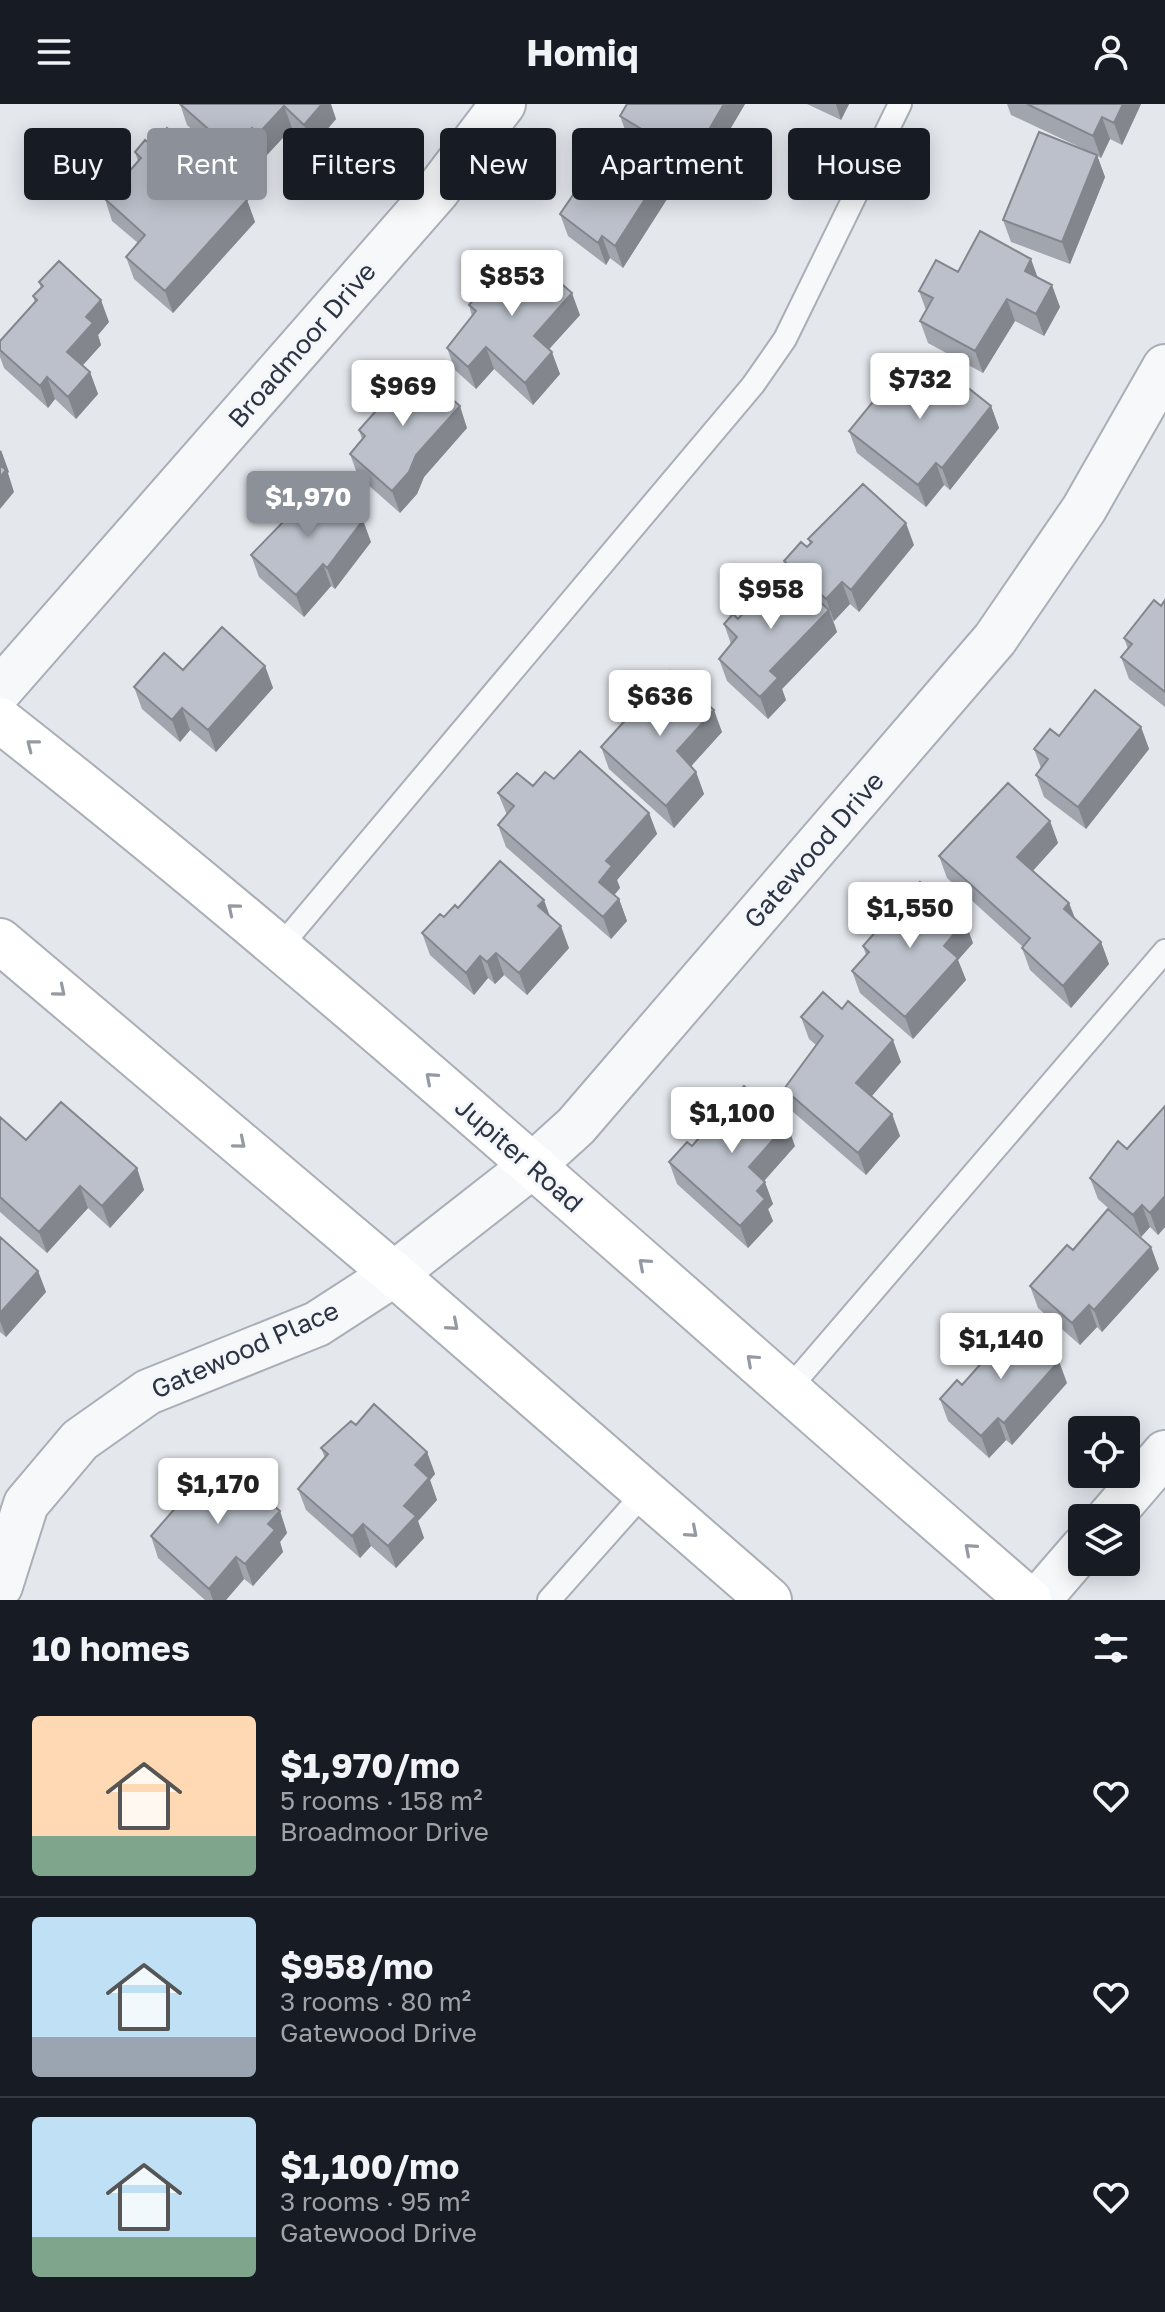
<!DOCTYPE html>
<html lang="en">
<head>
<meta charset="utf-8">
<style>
	:root { --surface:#171b24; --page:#20242c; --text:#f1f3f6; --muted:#9ea1a6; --line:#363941; --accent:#8c9099 }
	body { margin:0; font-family:"Golos Text",sans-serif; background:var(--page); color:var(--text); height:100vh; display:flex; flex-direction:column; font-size:30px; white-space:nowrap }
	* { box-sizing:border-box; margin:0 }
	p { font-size:26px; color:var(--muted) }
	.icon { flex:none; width:44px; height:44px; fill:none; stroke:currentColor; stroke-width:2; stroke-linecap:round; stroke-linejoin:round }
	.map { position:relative; height:1496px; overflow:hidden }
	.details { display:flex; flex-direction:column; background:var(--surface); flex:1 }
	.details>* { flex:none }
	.guide { position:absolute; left:24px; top:24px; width:1118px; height:72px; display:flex; gap:16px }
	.buttons { position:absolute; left:1068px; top:1312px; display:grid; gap:16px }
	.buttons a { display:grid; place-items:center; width:72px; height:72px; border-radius:8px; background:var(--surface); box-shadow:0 4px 20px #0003; font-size:40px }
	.price { position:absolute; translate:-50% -68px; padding:0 18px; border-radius:8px; background:#fff; color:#222; font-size:26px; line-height:52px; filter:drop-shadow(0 2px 4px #0008) }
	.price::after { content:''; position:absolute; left:50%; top:48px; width:24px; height:18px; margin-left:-12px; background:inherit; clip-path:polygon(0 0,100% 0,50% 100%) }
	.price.selected { background:var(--accent); color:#fff }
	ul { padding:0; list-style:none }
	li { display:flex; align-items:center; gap:24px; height:200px; padding:0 32px }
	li+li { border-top:2px solid var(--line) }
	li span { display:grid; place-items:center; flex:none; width:224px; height:160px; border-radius:8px; color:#555 }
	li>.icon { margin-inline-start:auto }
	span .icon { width:96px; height:96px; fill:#fffc; stroke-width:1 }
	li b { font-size:34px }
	h2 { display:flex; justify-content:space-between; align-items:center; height:96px; padding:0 32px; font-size:34px }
	.chip { padding:0 28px; border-radius:8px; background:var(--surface); box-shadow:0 4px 20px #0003; font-size:28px; line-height:72px }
	.chip.selected { background:var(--accent); color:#fff }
	header { display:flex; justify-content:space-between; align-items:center; height:104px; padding:0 32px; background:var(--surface); font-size:36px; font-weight:700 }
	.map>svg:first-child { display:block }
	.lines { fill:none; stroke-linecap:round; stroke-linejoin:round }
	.lane-casing { stroke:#a9aeb7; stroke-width:26 }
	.street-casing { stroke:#a9aeb7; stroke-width:48 }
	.secondary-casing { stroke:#a9aeb7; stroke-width:48 }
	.lane { stroke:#f7f8fa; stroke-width:22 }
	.street { stroke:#f7f8fa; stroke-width:44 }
	.secondary { stroke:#fff; stroke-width:44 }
	.wall { fill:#a1a5ae }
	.shaded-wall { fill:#83868d }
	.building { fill:#bbc0ca; stroke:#83868d; stroke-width:2 }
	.oneway { stroke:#959aa2 }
	.labels { text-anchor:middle; stroke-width:6; stroke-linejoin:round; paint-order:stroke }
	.street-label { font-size:26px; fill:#2b3445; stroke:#f4f6f9 }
</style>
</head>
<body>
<header><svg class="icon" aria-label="menu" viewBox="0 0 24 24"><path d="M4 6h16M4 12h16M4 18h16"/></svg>Homiq<svg class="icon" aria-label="person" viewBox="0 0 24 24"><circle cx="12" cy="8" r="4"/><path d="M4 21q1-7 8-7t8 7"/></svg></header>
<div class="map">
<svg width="1165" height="1496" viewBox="0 0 1165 1496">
	<rect width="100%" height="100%" fill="#e4e7ec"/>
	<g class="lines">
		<defs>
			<path id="lane" d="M280 843 753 281 785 235 900 0
				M787 1287 1165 847
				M549 1496 645 1388"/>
			<path id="street" d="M0 586 437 87 503 0
				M1109 1414 1165 1349
				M0 1482 26 1400 80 1336 148 1288 317 1220 394 1170 532 1062 576 1022 995 535 1084 405 1165 263
				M1038 1496 1082 1445"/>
			<path id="secondary" d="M0 616C355 895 687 1201 1029 1496
				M0 837 394 1170 769 1496"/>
		</defs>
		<use href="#lane" class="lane-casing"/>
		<use href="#street" class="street-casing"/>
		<use href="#secondary" class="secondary-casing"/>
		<use href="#lane" class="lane"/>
		<use href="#street" class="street"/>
		<use href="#secondary" class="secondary"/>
	</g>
	<path class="wall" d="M180 0H322L336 15 312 43 292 24 266 52 260 46 240 68 187 21Z
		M745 0 725 33 745 63 726 94 628 34 620 12Z
		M807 0H849L841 16Z
		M1007 0H1141L1122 41 1110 35 1101 54 1097 52 1105 73 1070 160 1011 138 1003 116 1090 48 1011 11Z
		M151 41 247 96 255 118 173 209 134 175 126 153 138 139 112 117 105 95 138 57 135 48Z
		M669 92 623 164 610 154 606 161 568 132 560 110Z
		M958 168 1038 174 1060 203 1044 232 1015 217 983 269 928 239 920 217 926 206 919 187Z
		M507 171 580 211 549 245 560 270 533 301 494 265 476 285 455 266 447 244 472 212 469 201Z
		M39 178 109 218 98 231 101 241 82 262 90 268 98 290 76 315 55 295 48 304 4 264 0 253V237L35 198 33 192 41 184Z
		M929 272 932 280 991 302 999 324 950 386 944 381 926 403 857 349 849 327Z
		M467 324 424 373 417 390 400 409 358 372 350 350 362 335 359 326Z
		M808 435 914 441 859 508 850 500 834 517 833 516 837 528 782 585 786 596 768 615 727 577 719 555 731 540 724 520 738 515 788 470 784 457 807 443 810 440Z
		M371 438 335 485 331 482 304 513 259 473 251 451Z
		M1165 496V603L1129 575 1121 553 1128 545 1124 534 1161 502Z
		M265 562 273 584 216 648 190 626 180 638 142 605 134 583 183 566Z
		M1141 623 1149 645 1086 725 1044 693 1036 671 1041 664 1034 645 1059 632Z
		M722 628 691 662 696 668 704 690 674 724 609 665 601 643Z
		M554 675 649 709 657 730 617 776 620 784 614 791 619 795 627 817 611 835 506 743 498 721 507 711 498 689 533 682Z
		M1050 717 1058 739 1033 767 1069 799 1075 814 1101 838 1109 860 1071 904 1030 866 1022 844 1023 843 947 774 939 752Z
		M458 804 550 812 569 844 527 891 504 871 495 880 488 874 474 891 430 851 422 829Z
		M973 839 958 856 966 876 913 935 860 889 852 867 866 851 863 842Z
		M801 913 901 958 872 992 892 1010 900 1032 866 1071 792 1007 784 985 816 941 809 935Z
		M1165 1002V1123L1158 1131 1150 1123 1141 1133 1098 1095 1090 1074 1127 1045Z
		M0 1013 26 1036 137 1064 144 1086 110 1124 88 1104 47 1149 0 1108Z
		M692 1042H795L764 1077 773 1100 768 1105 773 1117 748 1144 677 1080 669 1058Z
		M0 1133 38 1167 46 1188 6 1233 0 1228Z
		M1151 1143 1159 1165 1102 1228 1097 1223 1080 1241 1038 1204 1030 1182 1073 1146Z
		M1067 1279 1012 1341 1006 1336 989 1354 948 1317 940 1295 962 1281Z
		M356 1321 427 1348 435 1370 430 1376 437 1396 418 1417 424 1434 396 1464 371 1442 360 1454 306 1406 298 1385 325 1354 321 1344Z
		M189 1399 280 1407 287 1429 280 1438 283 1448 253 1482 244 1475 226 1496H205L158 1454 151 1432Z"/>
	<path class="shaded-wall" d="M322 0H331L336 15 312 43 304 21Z
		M724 0H745L718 46 710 24Z
		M836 0H849L841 16Z
		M1123 0H1141L1122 41 1114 19Z
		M284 2 292 24 266 52 258 30Z
		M1102 13 1110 35 1101 54 1093 32Z
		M252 24 260 46 240 68 232 46Z
		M737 41 745 63 726 94 719 72Z
		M1097 51 1105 73 1070 160 1062 138Z
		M661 70 669 92 623 164 615 142Z
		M247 96 255 118 173 209 165 187Z
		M602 132 610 154 606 161 598 139Z
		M1031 155 1039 177 1025 167Z
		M1052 181 1060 203 1044 232 1036 210Z
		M572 189 580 211 542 253 534 232Z
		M1007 195 1015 217 983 269 975 247Z
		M101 196 109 218 98 231 101 241 75 270 67 248 86 213Z
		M486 243 494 265 476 285 468 263Z
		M552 248 560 270 533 301 525 279Z
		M90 268 98 290 76 315 68 293Z
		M929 272 937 294 925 310 917 288Z
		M47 273 55 295 48 304 40 282Z
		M460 302 467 324 424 373 417 390 400 409 392 387 416 351Z
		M991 302 999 324 950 386 942 364Z
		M1 346 9 368 8 369 14 388 0 405V347Z
		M936 359 944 381 926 403 918 381Z
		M363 416 371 438 335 485 327 464Z
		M906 419 914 441 859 508 851 486Z
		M323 460 331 482 304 513 296 491Z
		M842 478 850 500 834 517 826 495Z
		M829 506 837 528 782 585 786 596 768 615 760 593 770 567Z
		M265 562 273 584 216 648 208 626Z
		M182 604 190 626 180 638 172 616Z
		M714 606 722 628 685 669 677 647Z
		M1141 623 1149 645 1086 725 1078 703Z
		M696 668 704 690 674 724 666 702Z
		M649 709 657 730 617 776 620 784 607 800 599 778 606 757Z
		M1050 717 1058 739 1025 775 1017 753Z
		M619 795 627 817 611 835 603 813Z
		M544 796 552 818 538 802Z
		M1069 799 1077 821 1064 805Z
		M965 817 973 839 958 856 966 876 913 935 905 913 944 842Z
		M561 822 569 844 527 891 519 869Z
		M1101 838 1109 860 1071 904 1063 882Z
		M496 849 504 871 495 880 487 858Z
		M480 852 488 874 474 891 466 869Z
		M893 936 901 958 864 1001 856 979Z
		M892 1010 900 1032 866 1071 858 1049Z
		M787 1020 795 1042 757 1085 749 1063Z
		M137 1064 144 1086 110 1124 102 1102Z
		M765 1078 773 1100 768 1105 773 1117 748 1144 740 1122 757 1087Z
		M80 1082 88 1104 47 1149 39 1128Z
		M1165 1092V1123L1158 1131 1150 1109Z
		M1142 1101 1150 1123 1141 1133 1133 1111Z
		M1151 1143 1159 1165 1102 1228 1094 1206Z
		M38 1167 46 1188 6 1233 0 1217V1209Z
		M1089 1201 1097 1223 1080 1241 1072 1219Z
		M1059 1257 1067 1279 1012 1341 1004 1319Z
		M998 1314 1006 1336 989 1354 981 1332Z
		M427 1348 435 1370 430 1376 437 1396 418 1417 424 1434 396 1464 388 1442 404 1402 415 1361Z
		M280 1407 287 1429 280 1438 283 1448 253 1482 245 1460 268 1420Z
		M363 1420 371 1442 360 1454 352 1432Z
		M236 1453 244 1475 226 1496H213L209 1485Z"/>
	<path class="building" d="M180 0H322L304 21 284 2 258 30 252 24 232 46Z
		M627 0H724L710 24 737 41 719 72 620 12Z
		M1027 0H1123L1114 19 1102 13 1093 32Z
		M167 24 247 96 165 187 126 153 145 131 105 95 141 54 135 48 145 36 151 41Z
		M1039 28 1097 51 1062 138 1003 116Z
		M612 34 661 70 615 142 602 132 598 139 560 110Z
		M980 127 1031 155 1025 167 1052 181 1036 210 1007 195 975 247 920 217 933 194 919 187 936 156 958 168Z
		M527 149 572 189 534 232 552 248 525 279 486 243 468 263 447 244 476 207 469 201 500 165 507 171Z
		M59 157 101 196 86 213 93 219 67 248 90 268 68 293 47 273 40 282 0 246V237L37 196 33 192 43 182 39 178Z
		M908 255 929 272 917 288 922 292 944 265 991 302 942 364 936 359 918 381 849 327Z
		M415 263 460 302 416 351 409 368 392 387 350 350 365 332 359 326Z
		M0 361 6 366 0 373Z
		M321 379 363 416 327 464 323 460 296 491 251 451Z
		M863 380 906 419 851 486 842 478 826 495 784 457 801 438 807 443 812 438 808 435Z
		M783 465 829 506 770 567 778 574 760 593 719 555 737 533 724 520 733 510 738 515Z
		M1154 496 1161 502 1165 496V588L1121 553 1132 540 1124 534Z
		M222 523 265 562 208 626 182 604 172 616 134 583 164 549 183 566Z
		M670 567 714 606 677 647 696 668 666 702 601 643Z
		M1095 586 1141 623 1078 703 1036 671 1048 655 1034 645 1050 625 1059 632Z
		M580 647 649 709 606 757 612 762 599 778 619 795 603 813 498 721 514 702 498 689 517 669 533 682 545 668 554 675Z
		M1008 679 1050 717 1017 753 1069 799 1064 805 1101 838 1063 882 1022 844 1030 834 939 752Z
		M500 757 544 796 538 802 561 822 519 869 496 849 487 858 480 852 466 869 422 829 440 810 444 813 455 801 458 804Z
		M920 778 965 817 944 842 958 854 905 913 852 867 869 848 863 842Z
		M823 888 842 905 848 897 893 936 856 979 892 1010 858 1049 784 985 823 932 801 913Z
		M744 982 787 1020 749 1063 765 1078 757 1087 765 1095 740 1122 669 1058 687 1038 692 1042Z
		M61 998 137 1064 102 1102 80 1082 39 1128 0 1093V1013L26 1036Z
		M1165 1002V1092L1150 1109 1142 1101 1133 1111 1090 1074 1118 1037 1127 1045Z
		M1108 1105 1151 1143 1094 1206 1089 1201 1072 1219 1030 1182 1067 1141 1073 1146Z
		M0 1133 38 1167 0 1209Z
		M1016 1220 1059 1257 1004 1319 998 1314 981 1332 940 1295 957 1276 962 1281Z
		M374 1300 427 1348 415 1361 429 1374 404 1402 416 1412 388 1442 363 1420 352 1432 298 1385 328 1350 321 1344 351 1317 356 1321Z
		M225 1359 280 1407 268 1420 275 1426 245 1460 236 1453 209 1485 151 1432 184 1394 189 1399Z"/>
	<defs><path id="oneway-chevron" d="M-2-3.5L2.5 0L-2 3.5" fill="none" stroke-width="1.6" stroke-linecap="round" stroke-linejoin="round" transform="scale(2)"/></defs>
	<g class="oneway">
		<use href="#oneway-chevron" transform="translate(32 641) rotate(-142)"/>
		<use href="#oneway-chevron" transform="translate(233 805) rotate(-140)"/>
		<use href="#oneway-chevron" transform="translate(60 887) rotate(40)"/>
		<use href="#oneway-chevron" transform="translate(431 974) rotate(-139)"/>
		<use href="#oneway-chevron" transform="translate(240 1039) rotate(40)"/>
		<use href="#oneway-chevron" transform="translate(644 1160) rotate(-139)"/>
		<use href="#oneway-chevron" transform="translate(453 1221) rotate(41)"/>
		<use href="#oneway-chevron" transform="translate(752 1256) rotate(-138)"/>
		<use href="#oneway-chevron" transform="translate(692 1428) rotate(41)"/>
		<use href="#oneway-chevron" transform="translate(970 1445) rotate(-139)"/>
	</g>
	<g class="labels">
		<g class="street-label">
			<text transform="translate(302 241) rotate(-49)" y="9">Broadmoor Drive</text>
			<text transform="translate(814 746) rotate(-49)" y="9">Gatewood Drive</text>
			<text transform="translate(519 1051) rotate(41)" y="9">Jupiter Road</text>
			<text transform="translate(245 1246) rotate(-24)" y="9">Gatewood Place</text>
		</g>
	</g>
</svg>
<div class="buttons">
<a><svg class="icon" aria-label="locate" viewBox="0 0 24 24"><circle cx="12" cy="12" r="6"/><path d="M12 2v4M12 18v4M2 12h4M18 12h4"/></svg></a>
<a><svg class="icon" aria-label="layers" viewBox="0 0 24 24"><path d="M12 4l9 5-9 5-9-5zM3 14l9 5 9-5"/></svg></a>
</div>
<b class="price" style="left:512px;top:214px">$853</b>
<b class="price" style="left:920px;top:317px">$732</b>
<b class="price" style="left:403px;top:324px">$969</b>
<b class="price selected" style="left:308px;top:435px">$1,970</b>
<b class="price" style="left:771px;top:527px">$958</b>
<b class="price" style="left:660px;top:634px">$636</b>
<b class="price" style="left:910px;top:846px">$1,550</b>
<b class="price" style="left:732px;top:1051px">$1,100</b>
<b class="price" style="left:1001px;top:1277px">$1,140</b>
<b class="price" style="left:218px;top:1422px">$1,170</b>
<div class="guide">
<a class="chip">Buy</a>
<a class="chip selected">Rent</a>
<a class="chip">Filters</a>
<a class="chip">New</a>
<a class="chip">Apartment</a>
<a class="chip">House</a>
</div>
</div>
<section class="details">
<h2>10 homes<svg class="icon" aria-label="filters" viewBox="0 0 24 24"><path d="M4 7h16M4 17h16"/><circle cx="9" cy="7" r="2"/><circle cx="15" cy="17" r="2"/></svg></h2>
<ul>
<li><span style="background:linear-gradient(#ffd9b3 75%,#7fa58c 0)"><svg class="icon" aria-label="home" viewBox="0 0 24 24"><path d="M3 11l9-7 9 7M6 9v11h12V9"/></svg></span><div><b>$1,970/mo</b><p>5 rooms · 158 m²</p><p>Broadmoor Drive</p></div><svg class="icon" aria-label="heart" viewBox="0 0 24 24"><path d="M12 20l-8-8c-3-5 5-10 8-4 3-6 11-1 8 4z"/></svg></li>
<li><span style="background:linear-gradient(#bfe0f5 75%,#9aa5b1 0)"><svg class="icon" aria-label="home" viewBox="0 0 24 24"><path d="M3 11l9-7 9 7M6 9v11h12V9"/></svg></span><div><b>$958/mo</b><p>3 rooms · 80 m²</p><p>Gatewood Drive</p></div><svg class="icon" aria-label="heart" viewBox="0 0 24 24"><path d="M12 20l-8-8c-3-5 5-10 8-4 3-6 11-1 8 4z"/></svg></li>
<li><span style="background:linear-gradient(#bfe0f5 75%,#7fa58c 0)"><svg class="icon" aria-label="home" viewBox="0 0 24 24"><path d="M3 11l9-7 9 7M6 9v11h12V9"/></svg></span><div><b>$1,100/mo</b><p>3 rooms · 95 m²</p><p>Gatewood Drive</p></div><svg class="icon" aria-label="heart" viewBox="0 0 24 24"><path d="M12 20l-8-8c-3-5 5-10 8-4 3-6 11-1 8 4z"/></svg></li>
</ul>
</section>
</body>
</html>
